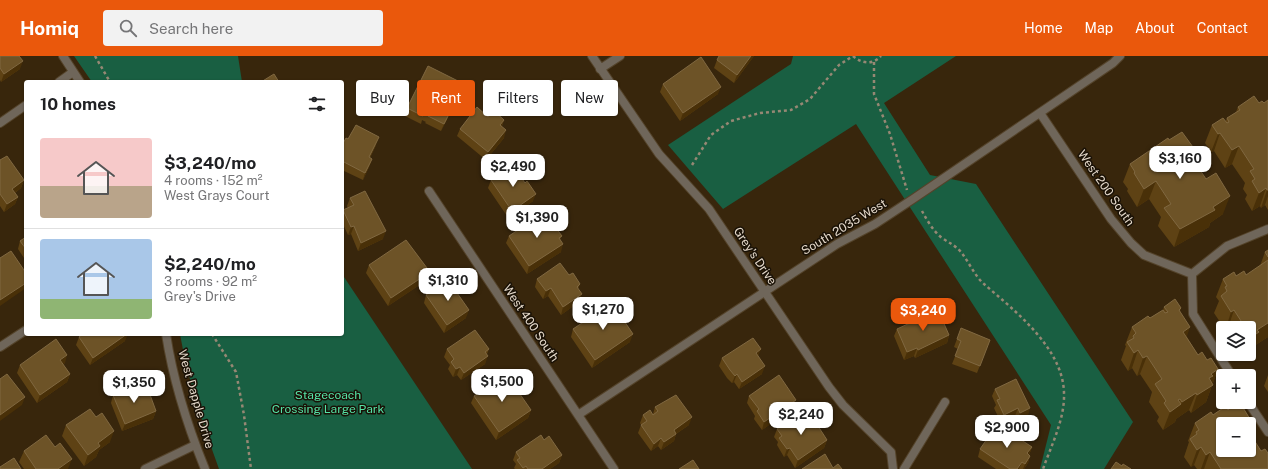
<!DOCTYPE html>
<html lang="en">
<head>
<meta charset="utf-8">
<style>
	:root { --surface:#fff; --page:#f2f2f2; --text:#202124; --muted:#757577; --line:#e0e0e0; --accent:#ea580c }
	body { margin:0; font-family:"Public Sans",sans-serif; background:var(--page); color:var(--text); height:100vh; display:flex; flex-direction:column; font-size:15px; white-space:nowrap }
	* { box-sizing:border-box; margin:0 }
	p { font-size:13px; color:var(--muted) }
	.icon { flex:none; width:22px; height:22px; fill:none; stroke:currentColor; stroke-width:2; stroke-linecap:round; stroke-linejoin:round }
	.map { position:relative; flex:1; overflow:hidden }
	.details { position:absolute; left:24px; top:24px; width:320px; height:256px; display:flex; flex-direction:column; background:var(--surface); border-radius:4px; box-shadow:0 1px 3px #0004 }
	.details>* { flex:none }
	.guide { position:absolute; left:356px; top:24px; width:380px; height:36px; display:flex; gap:8px }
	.controls { position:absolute; left:1216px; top:265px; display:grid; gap:8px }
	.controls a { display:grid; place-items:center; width:40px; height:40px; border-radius:4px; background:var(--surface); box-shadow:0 1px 3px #0004; font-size:20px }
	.price { position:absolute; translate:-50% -34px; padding:0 9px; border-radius:8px; background:#fff; color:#222; font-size:13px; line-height:26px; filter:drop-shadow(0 1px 2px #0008) }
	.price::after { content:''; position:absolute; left:50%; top:24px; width:12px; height:9px; margin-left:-6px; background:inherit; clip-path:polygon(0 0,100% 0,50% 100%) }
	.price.on { background:var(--accent); color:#fff }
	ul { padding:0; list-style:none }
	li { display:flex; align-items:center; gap:12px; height:100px; padding:0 16px }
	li+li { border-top:1px solid var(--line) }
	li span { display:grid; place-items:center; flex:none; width:112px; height:80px; border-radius:4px; color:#555 }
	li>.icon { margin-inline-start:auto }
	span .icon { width:48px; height:48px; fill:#fffc; stroke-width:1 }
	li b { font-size:17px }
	h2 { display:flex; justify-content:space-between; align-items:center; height:48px; padding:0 16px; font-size:17px }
	.pill { padding:0 14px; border-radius:4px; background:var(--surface); box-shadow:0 1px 3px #0004; font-size:14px; line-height:36px }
	.pill.on { background:var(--accent); color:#fff }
	header { display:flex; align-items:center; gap:24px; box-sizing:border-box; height:56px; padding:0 20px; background:var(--accent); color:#fff }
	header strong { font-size:19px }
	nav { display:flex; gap:22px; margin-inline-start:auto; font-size:14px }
	.search { width:280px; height:36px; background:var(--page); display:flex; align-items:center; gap:10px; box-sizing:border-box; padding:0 14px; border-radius:4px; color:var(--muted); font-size:15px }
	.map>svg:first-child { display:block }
	.green { fill:#195f42 }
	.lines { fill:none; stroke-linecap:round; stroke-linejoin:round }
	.street-casing { stroke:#54432a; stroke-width:10 }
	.path { stroke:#968874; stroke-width:2.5; stroke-dasharray:3 3; stroke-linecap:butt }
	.street { stroke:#6f665a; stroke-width:8 }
	.wall { fill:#5e4214 }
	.shaded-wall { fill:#493008 }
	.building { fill:#6d5327; stroke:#806841 }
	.labels { text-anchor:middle; stroke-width:3; stroke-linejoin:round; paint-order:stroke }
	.street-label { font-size:12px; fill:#e5d9ca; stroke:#191106 }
	.park-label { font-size:12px; fill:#55e3a6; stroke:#191106 }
</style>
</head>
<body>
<header>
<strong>Homiq</strong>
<div class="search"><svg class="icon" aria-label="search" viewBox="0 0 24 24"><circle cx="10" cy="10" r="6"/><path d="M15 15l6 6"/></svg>Search here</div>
<nav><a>Home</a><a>Map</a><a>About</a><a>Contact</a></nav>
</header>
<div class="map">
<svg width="1268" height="413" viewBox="0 0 1268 413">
	<rect width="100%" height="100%" fill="#38260c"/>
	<path class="green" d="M74 0H238L242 26H92Z
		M793 0H956L884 47 930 119 976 128 1133 366 1104 413H1040L1051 369 856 68 723 153 668 89 791 8Z
		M342 218 472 413H219C203 368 188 325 180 278H342Z"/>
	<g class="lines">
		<defs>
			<path id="street" d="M63 0 80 26
				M592 0 659 98 709 153 829 331 843 349 891 396 893 413
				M600 13 620 0
				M59 26 73 16
				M1040 57 1111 163 1131 187 1144 199 1192 218 1193 258 1232 320
				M0 67 26 49
				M429 135 614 413
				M1192 218 1227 190 1268 173
				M166 278C173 324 188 371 205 413
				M0 291 26 274
				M1248 346 1268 376
				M578 359 837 188 875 168 913 143 1113 7 1120 0
				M145 413 195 389
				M904 413 945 346"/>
		</defs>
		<use href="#street" class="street-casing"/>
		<path class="path" d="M95 0 110 26
			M853 0C862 8 873 9 881 0
			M874 6V38L890 78 907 134
			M692 109 711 79 731 65 760 57 791 54 810 43 839 9 853 0
			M922 155C927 164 933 175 942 182 949 187 955 189 961 196 969 206 974 219 984 228 1015 255 1063 292 1064 337 1065 363 1051 390 1043 413
			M212 278 236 316 244 359 251 413"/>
		<use href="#street" class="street"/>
	</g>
	<path class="wall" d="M0 0 20 13 1 26 0 24Z
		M754 0 734 27 714 12 717 4Z
		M464 28 461 36 441 75 425 67 426 66 422 64 421 68 405 60 407 52Z
		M663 28 718 38 680 65 660 36Z
		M1268 44V154L1265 149 1261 152 1260 150 1252 155 1245 143 1247 139 1243 133 1245 127 1232 108 1225 112 1214 95 1211 96 1205 87 1212 69 1225 66 1227 62 1236 56 1238 51 1259 47H1264Z
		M504 64 502 70 504 82 486 104 457 80 460 73Z
		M348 83 376 89 370 102 372 103 369 111 363 124 342 114V89Z
		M1169 84 1195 106 1223 158 1210 167 1209 171 1174 191 1158 170 1161 161 1149 143 1137 151 1127 135 1128 133 1123 126 1130 108Z
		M0 104 24 124 21 132 15 137 18 141 15 148 4 156 0 150Z
		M491 124 533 145 509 163 488 132Z
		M350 142 383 183 358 195 351 178 348 179 342 166V157L343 154 348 152 347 150Z
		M547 164 562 180 560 183 561 196 527 218 506 187 509 180Z
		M26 181V205L18 193 20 185Z
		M1268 194V281L1254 290 1252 294 1249 296V272H1224L1214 257 1219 245 1216 241 1223 223 1236 220 1246 219 1260 210 1265 196Z
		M369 209 430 216 427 224 388 250 366 217Z
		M569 219 580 228 578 233 579 246 561 259 548 240 543 243 535 231 537 223Z
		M426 239 466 262 444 277 424 247Z
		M1164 251 1181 252 1180 255 1187 281 1198 299 1207 304 1218 313 1206 346 1191 357 1189 354 1176 363 1175 366 1163 374 1157 365 1159 361 1149 346 1152 336 1140 318 1137 320 1132 312 1128 315 1121 304 1126 290 1125 289 1132 271 1150 262 1163 254Z
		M961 272 990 284 977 317 952 308 958 293 954 291Z
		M573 273 630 286 592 312 571 281Z
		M897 273 949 279 947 287 915 302 914 300 904 304 894 280Z
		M79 281 125 285 90 309 76 289Z
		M447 293H489L487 298 485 308 461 324 457 319 453 321 448 313 450 309 444 301Z
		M758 300 762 318 739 333 734 326 732 327 727 322 719 310 722 302Z
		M65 307 63 308 70 318 67 326 37 347 17 317 20 309Z
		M1268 319V336L1264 330Z
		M995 333 1028 360 1017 365 1015 360 1001 367 994 352 996 349 992 340Z
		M113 339 156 355 153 363 122 375 111 347Z
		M474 340 531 354 528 362 496 384 471 347Z
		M749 340 793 352 762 374 754 363 755 360 747 347Z
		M1227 347 1244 349 1243 352 1253 368 1250 377 1268 413H1197L1194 409 1191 411 1184 401 1189 386 1188 385 1195 367 1213 359 1226 351Z
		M655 351 689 369 676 378 674 385 661 394 658 390 651 395 638 377 641 369 640 367 643 359 653 358Z
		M805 364 815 372 827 384 824 392 795 412 787 399 784 401 777 389 778 386 774 381 777 373Z
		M66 369 110 386 99 394 96 401 84 410 62 380Z
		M1000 377 1032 391 1029 399 1030 400 1028 407 1024 413H996L978 401 980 393Z
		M544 384 562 399 559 407 550 413H515L514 412 516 408 513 404 516 396Z
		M24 395 68 413H24L19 406Z"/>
	<path class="shaded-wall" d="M751 0H754L734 27 737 19Z
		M23 5 20 13 1 26 4 18Z
		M464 28 461 36 441 75 444 68Z
		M721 31 718 38 680 65 683 57Z
		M504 64 501 71 500 69Z
		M506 74 504 82 486 104 488 96Z
		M1220 77 1214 95 1211 96 1218 78Z
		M379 81 376 89 366 109 369 101Z
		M1239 90 1232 108 1225 112 1232 94Z
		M1198 98 1191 116 1192 102Z
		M372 103 369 111 363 124 365 117Z
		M24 124 21 132 9 141 12 133Z
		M1156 125 1149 143 1137 151 1144 133Z
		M1266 132 1260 150 1252 155 1259 137Z
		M1267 134H1268V140L1265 149 1261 152Z
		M536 138 533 145 509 163 512 155Z
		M1230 140 1223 158 1210 167 1209 171 1174 191 1180 173Z
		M18 141 15 148 4 156 7 148Z
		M354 170 351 178 348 179 351 171Z
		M386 175 383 183 358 195 361 187Z
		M563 188 561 196 527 218 529 210Z
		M430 216 427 224 388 250 391 242Z
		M26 227V232L0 250V244Z
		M551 232 548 240 543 243 546 235Z
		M582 238 579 246 561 259 563 251Z
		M469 254 466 262 444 277 447 269Z
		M1234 254 1228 272H1226L1231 256Z
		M1268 261V281L1254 290 1252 294 1249 296V284L1250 282Z
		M1246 265 1244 272 1242 271V272H1241L1243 268Z
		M1190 271 1184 289 1183 276Z
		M127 278H128L125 285 90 309 93 302Z
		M633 278 630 286 592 312 595 304Z
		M949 279 947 287 915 302 918 294Z
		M917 292 914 300 904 304 907 296Z
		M761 293 758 301 756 297Z
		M1138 294 1132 312 1128 315 1134 297Z
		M67 299 65 307 58 312 60 304Z
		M488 300 485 308 461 324 464 317Z
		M1147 300 1140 318 1137 320 1143 302Z
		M765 310 762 318 739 333 742 326Z
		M460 311 457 319 453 321 456 313Z
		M1218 313 1206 346 1191 357 1197 339 1211 318Z
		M70 318 67 326 37 347 40 339Z
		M737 318 734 326 732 327 735 320Z
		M1196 337 1189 354 1176 363 1175 366 1163 374 1170 356 1178 344 1180 343 1177 351 1181 348 1182 346Z
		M25 341 22 349 0 365V359Z
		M796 344 793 352 762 374 764 366Z
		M1018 352 1015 360 1001 367 1004 359Z
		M1030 352 1028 360 1017 365 1020 357Z
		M531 354 528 362 496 384 499 376Z
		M156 355 153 363 122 375 125 368Z
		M692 361 689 369 671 381 674 374Z
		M1253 368 1249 380V370Z
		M114 375 110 386 99 394 96 401 84 410 88 399 98 387Z
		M676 378 674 385 661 394 664 386Z
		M661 382 658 390 651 395 654 388Z
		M827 384 824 392 795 412 798 404Z
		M1032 391 1029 399 1027 397Z
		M1201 391 1194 409 1191 411 1197 394Z
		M790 392 787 399 784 401 787 393Z
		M1210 396 1204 413H1201L1206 399Z
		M562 399 559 407 550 413H542Z
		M1030 400 1028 407 1024 413H1023L1025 408Z
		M72 403 68 413H58Z
		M1022 406 1019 413H1017Z"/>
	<path class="building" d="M0 0H19L23 5 4 18 0 12Z
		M719 0H751L737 19 717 4Z
		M701 1 721 31 683 57 663 28Z
		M428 10 464 28 444 68 428 60 429 58 425 56 423 60 407 52Z
		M274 18 279 26H261Z
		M1254 40 1259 47 1262 45 1264 47 1268 44V134H1267L1266 132 1259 137 1252 125 1255 123 1250 115 1254 113 1239 90 1232 94 1220 77 1218 78 1212 69 1223 62 1227 67 1229 66 1227 62 1240 54 1238 51Z
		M477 51 488 61 493 54 504 64 500 69 506 74 488 96 460 73Z
		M356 69 379 81 369 101 372 103 365 117 342 105V98L343 96H342V89L346 82 348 83Z
		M1182 76 1198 98 1192 102 1206 123 1216 117 1230 140 1213 151 1215 154 1180 173 1164 152 1171 148 1156 125 1144 133 1134 117 1135 116 1130 108 1168 82 1169 84Z
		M7 100 24 124 12 133 18 141 7 148 0 138V104Z
		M513 109 525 127 527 125 536 138 512 155 491 124Z
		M365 135 386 175 361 187 354 170 351 171 343 154 354 149 350 142Z
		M543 157 547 164 549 163 562 180 559 182 563 188 529 210 509 180Z
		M26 181V193L20 185Z
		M406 184 430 216 391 242 369 209Z
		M1268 194V201L1265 196Z
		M11 195 26 217V227L0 244V202Z
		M1268 204V267L1257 274 1259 276 1250 282 1249 281V272H1243L1242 271 1248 267 1246 265 1243 268 1234 254 1231 256 1221 240 1227 235 1225 231 1227 230 1223 223 1234 216 1236 220 1244 215 1246 219Z
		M560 207 569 219 573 217 580 228 577 231 582 238 563 251 551 232 546 235 537 223Z
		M448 224 469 254 447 269 426 239Z
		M1175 243 1181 252 1179 254 1190 271 1183 276 1198 299 1202 296 1207 304 1211 302 1218 313 1211 318 1213 320 1209 322 1213 329 1197 339 1196 337 1182 346 1180 343 1178 344 1181 348 1170 356 1164 347 1166 345 1155 328 1162 323 1147 300 1143 302 1138 294 1134 297 1127 286 1134 282 1133 280 1136 277 1132 271 1148 260 1150 262 1163 254 1165 257 1168 256 1164 251Z
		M612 247 633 278 595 304 573 273Z
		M938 254 949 279 918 294 917 292 907 296 897 273Z
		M961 272 990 284 980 310 955 300 961 285 957 283Z
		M475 274 489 293 485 296 488 300 464 317 460 311 456 313 451 306 454 303 447 293Z
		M83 278H127L93 302 79 281Z
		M753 282 761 293 756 297 765 310 742 326 737 318 735 320 730 314 722 302Z
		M56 283 67 299 60 304 70 318 40 339 20 309Z
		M7 318 25 341 0 359V323Z
		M506 318 531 354 499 376 474 340Z
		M779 319 796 344 764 366 757 355 759 353 749 340Z
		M1016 323 1030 352 1020 357 1018 352 1004 359 997 344 1000 343 995 333Z
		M139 329 142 339 149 336 156 355 125 368 113 339Z
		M676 339 692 361 674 374 676 378 664 386 661 382 654 388 641 369 647 365 643 359 650 354 653 359 658 355 655 351Z
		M1229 346H1242L1244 349 1242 350 1253 368 1249 370V368H1223V394H1249V376L1261 395 1265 393 1268 397V413H1221L1210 396 1206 399 1201 391 1197 394 1190 383 1197 378 1196 376 1199 374 1195 367 1211 356 1213 359 1226 350 1228 354 1230 352 1227 347Z
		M90 353 96 361 102 357 114 375 98 387 100 390 88 399 66 369Z
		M801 358 805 364 809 362 815 372 818 370 827 384 798 404 790 392 787 393 779 382 782 380 777 373Z
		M1003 372 1032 391 1027 397 1030 400 1025 408 1022 406 1017 413H1010L980 393 994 373 1000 377Z
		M46 379 55 391 60 387 72 403 58 413H36L24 395Z
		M541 379 544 384 549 380 562 399 542 413H528L526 410 523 412 517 404 520 402 516 396Z
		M825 398 833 412 838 408 842 413H802Z
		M14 402 21 413H0V411Z
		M693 404 699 413H679Z
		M1116 406 1122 410 1123 408 1131 413H1111Z"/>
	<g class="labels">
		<g class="street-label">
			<text transform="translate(1106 132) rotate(55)" y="4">West 200 South</text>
			<text transform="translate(844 171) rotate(-31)" y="4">South 2035 West</text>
			<text transform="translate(755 200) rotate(56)" y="4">Grey's Drive</text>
			<text transform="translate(531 267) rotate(56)" y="4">West 400 South</text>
			<text transform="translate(196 343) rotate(74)" y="4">West Dapple Drive</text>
		</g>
		<g class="park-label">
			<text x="328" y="343">Stagecoach<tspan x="328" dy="14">Crossing Large Park</tspan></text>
		</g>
	</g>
</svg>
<div class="controls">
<a><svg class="icon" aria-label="layers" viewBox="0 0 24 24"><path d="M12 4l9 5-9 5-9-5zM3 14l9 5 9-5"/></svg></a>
<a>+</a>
<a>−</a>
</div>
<b class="price" style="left:1180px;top:124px">$3,160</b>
<b class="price" style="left:513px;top:132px">$2,490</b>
<b class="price" style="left:537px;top:183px">$1,390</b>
<b class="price" style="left:448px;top:246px">$1,310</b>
<b class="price" style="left:603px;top:275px">$1,270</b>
<b class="price on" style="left:923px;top:276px">$3,240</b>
<b class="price" style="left:502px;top:347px">$1,500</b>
<b class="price" style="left:134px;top:348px">$1,350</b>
<b class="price" style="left:801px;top:380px">$2,240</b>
<b class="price" style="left:1007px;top:393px">$2,900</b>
<div class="guide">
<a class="pill">Buy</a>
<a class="pill on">Rent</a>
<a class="pill">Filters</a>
<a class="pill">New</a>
</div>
<section class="details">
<h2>10 homes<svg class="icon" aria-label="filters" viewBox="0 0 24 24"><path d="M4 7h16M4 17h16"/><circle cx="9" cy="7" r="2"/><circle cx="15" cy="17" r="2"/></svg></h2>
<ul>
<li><span style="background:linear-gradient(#f6c9c9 60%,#b9a48a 0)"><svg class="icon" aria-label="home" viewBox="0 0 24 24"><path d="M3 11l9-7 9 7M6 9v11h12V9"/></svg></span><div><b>$3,240/mo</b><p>4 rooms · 152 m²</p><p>West Grays Court</p></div></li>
<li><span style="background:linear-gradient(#a9c7e8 75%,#8fb573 0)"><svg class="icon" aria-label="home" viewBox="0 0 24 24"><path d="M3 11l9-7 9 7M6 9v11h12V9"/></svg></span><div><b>$2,240/mo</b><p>3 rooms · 92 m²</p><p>Grey's Drive</p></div></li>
</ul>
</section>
</div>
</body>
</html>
